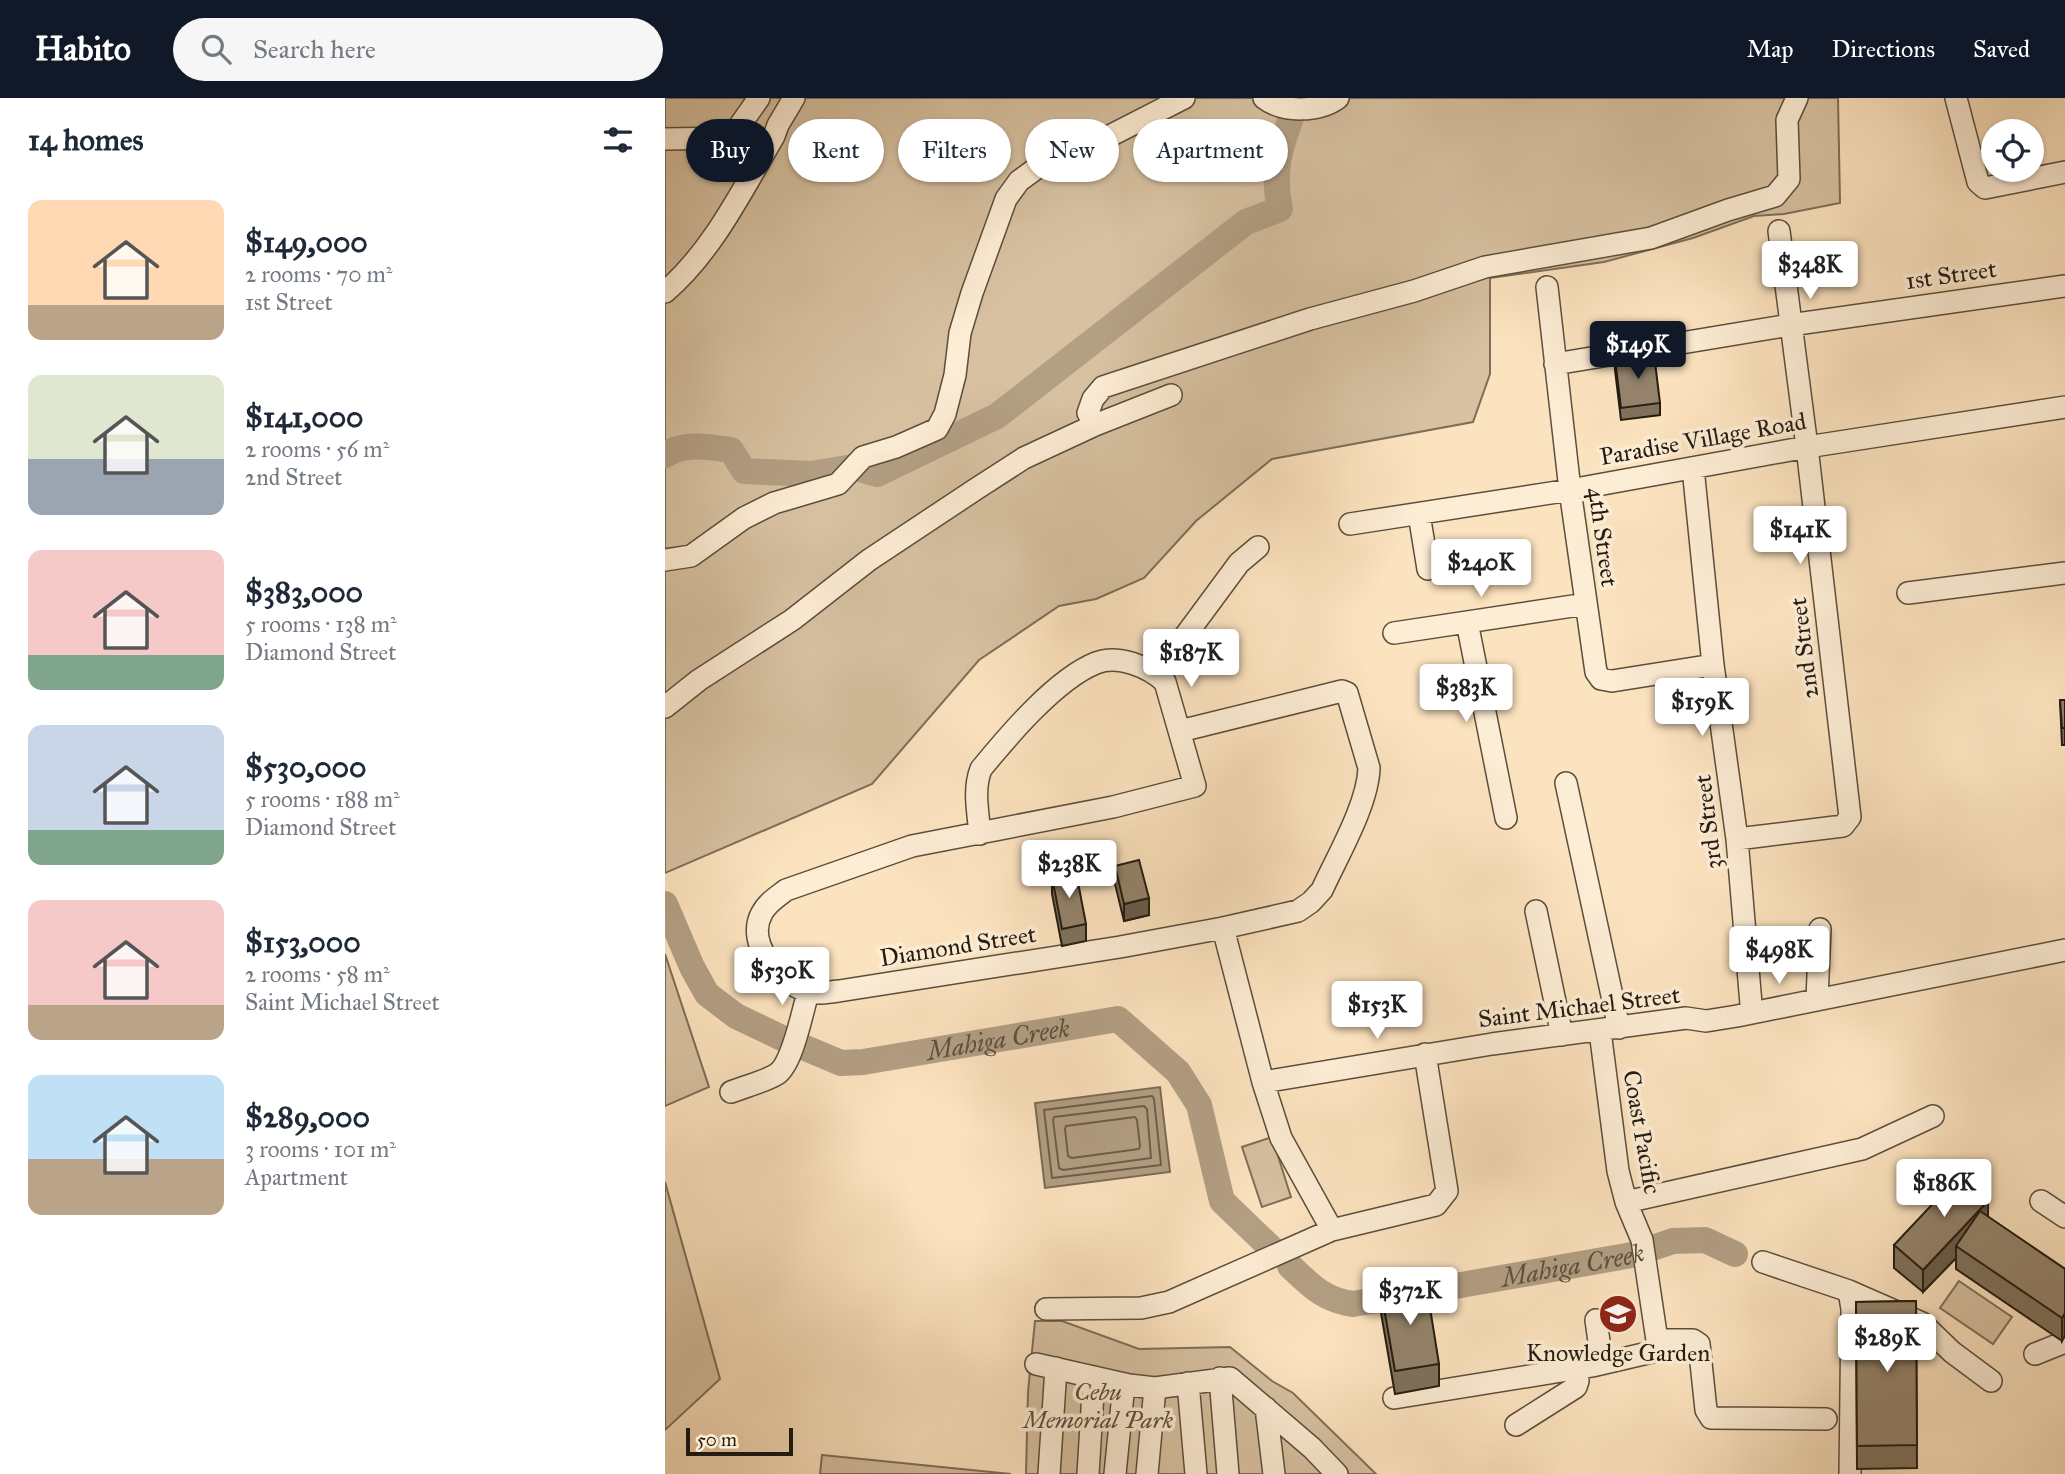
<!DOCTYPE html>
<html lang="en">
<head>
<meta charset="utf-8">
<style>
	:root { --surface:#fff; --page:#f6f6f7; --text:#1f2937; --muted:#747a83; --accent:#111827 }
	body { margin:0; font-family:"IM FELL Great Primer",serif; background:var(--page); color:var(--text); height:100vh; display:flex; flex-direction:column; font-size:26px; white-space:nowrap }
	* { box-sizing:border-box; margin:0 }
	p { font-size:23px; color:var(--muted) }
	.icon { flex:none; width:38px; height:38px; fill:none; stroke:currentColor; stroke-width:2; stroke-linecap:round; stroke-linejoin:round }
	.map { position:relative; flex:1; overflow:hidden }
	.panel { display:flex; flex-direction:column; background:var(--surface); width:665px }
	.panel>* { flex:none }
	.hud { position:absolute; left:21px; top:21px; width:665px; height:63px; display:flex; gap:14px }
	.fabs { position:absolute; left:1316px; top:21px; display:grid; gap:14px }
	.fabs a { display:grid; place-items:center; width:63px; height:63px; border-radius:50%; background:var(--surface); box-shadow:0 2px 5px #0004; font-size:35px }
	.scale { position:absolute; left:21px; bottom:18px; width:107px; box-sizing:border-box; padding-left:7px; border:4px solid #241c11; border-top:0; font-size:19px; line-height:24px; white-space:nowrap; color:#241c11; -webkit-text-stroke:5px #fdedd5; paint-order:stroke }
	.price { position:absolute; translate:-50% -60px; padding:0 16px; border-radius:7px; background:#fff; color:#222; font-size:23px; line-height:46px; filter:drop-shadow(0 2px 4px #0008) }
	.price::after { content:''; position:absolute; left:50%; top:42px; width:21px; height:16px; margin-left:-10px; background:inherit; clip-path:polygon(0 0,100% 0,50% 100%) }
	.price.current { background:var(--accent); color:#fff }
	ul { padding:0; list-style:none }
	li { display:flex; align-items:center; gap:21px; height:175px; padding:0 28px }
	li span { display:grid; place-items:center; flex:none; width:196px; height:140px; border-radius:14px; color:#555 }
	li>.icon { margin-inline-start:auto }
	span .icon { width:84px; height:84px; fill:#fffc; stroke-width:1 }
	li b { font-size:30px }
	h2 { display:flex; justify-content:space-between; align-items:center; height:84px; padding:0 28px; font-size:30px }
	.pill { padding:0 24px; border-radius:32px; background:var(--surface); box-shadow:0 2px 5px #0004; font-size:24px; line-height:63px }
	.pill.current { background:var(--accent); color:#fff }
	header { display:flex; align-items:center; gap:42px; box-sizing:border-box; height:98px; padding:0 35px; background:var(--accent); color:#fff }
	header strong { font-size:33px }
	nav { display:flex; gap:38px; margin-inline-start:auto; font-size:24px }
	.search { width:490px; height:63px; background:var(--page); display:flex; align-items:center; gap:18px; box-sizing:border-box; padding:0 24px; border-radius:38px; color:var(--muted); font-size:26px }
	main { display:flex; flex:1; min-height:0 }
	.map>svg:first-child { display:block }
	.green { fill:#d7c1a1; stroke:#7e6e59; stroke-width:2 }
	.water { fill:#b39f84; stroke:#7a6b56; stroke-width:2 }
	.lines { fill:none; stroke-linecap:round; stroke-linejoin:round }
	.shore { stroke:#6c5e4a; stroke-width:2 }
	.river { stroke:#b39f84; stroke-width:26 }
	.minor-casing { stroke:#5a4e3c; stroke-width:24 }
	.minor { stroke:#fdedd5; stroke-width:21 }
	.wall { fill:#7f715c; stroke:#241c11; stroke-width:2 }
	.shaded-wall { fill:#685c4b; stroke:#241c11; stroke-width:2 }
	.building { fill:#94836b; stroke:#241c11; stroke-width:2 }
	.labels { text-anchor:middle; stroke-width:7; stroke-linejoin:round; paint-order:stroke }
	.street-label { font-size:24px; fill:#241c11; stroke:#fdedd5 }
	.poi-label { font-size:24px; fill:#241c11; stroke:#fdedd5 }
	.park-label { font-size:24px; font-style:italic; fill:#5a4e3c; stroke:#fdedd5 }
	.water-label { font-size:26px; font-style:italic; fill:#5d503f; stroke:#fdedd5 }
</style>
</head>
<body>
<header>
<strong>Habito</strong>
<div class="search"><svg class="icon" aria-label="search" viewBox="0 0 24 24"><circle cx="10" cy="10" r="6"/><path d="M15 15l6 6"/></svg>Search here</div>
<nav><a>Map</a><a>Directions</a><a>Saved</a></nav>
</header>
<main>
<section class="panel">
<h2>14 homes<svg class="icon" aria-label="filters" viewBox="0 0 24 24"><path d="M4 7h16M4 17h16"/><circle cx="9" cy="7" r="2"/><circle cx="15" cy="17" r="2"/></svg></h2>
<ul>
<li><span style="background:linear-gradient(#ffd9b3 75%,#b9a48a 0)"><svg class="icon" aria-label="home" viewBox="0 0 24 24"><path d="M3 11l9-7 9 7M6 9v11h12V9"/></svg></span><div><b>$149,000</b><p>2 rooms · 70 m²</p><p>1st Street</p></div></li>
<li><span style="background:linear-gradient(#dfe7d0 60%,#9aa5b1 0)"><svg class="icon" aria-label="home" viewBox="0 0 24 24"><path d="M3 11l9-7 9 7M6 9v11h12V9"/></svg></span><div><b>$141,000</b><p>2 rooms · 56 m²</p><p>2nd Street</p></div></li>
<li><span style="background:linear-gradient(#f6c9c9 75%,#7fa58c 0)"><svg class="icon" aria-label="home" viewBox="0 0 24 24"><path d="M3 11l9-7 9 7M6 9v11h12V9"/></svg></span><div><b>$383,000</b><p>5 rooms · 138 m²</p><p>Diamond Street</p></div></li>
<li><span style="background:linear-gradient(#c9d6e8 75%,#7fa58c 0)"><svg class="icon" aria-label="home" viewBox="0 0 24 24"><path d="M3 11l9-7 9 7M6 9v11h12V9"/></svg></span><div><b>$530,000</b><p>5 rooms · 188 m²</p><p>Diamond Street</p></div></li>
<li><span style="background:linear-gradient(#f6c9c9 75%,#b9a48a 0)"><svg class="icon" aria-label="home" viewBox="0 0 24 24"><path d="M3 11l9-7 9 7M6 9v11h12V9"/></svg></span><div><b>$153,000</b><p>2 rooms · 58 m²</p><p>Saint Michael Street</p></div></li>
<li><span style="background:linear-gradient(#bfe0f5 60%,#b9a48a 0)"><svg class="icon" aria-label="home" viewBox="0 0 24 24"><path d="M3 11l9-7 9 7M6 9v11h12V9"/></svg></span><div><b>$289,000</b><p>3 rooms · 101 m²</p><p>Apartment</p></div></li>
</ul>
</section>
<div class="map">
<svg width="1400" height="1376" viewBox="0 0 1400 1376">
	<rect width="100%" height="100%" fill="#fce3bf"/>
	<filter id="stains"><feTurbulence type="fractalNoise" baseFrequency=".00286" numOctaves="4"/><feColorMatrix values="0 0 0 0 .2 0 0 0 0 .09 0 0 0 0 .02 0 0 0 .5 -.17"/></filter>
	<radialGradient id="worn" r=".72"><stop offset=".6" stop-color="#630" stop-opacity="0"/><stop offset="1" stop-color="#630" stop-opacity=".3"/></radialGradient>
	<path class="green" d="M0 0H1173L1175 105 1119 116 1089 118 1028 140 939 164 825 180V276L808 324 607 361 531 423 479 480 431 501 394 508 314 562 207 686 0 775Z
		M0 856 44 989 0 1008Z
		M607 1039 626 1099 597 1109 577 1049Z
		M0 1084 55 1281 0 1332Z
		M1294 1183 1347 1219 1328 1246 1275 1210Z
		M370 1223H397L474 1251 565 1249 607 1283 628 1295 711 1376H361L363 1294Z
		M157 1357 346 1376H155Z"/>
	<path class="water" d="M495 989 505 1074 380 1090 370 1005Z"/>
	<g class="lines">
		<path class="shore" d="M487 998 489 1001 496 1067 387 1080 379 1012Z
			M479 1008 482 1011 486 1060 398 1072 394 1070 388 1022 389 1019Z
			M470 1019 472 1022 475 1048 474 1051 407 1060 403 1058 400 1031 401 1028Z"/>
		<g class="river">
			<path d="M0 357C19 344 45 349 66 352L79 373 146 376 188 369 212 376 332 318 581 124 615 111C605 68 619 40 633 0"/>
			<path id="s1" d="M0 806 27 869 42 896 71 918 119 941 176 965 198 964 453 921 513 974 534 1007 557 1103 606 1150"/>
			<path id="s2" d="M625 1168C646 1188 659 1202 688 1206L967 1157 1008 1143 1040 1142 1070 1156"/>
		</g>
		<defs>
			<path id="minor" d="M599 0C618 15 654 14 673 0
				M1291 0 1313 84 1320 90 1400 74
				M0 41 66 40 94 0
				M882 189 905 392 931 574 936 581 947 583 1048 567
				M0 194C47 154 78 91 109 38L113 27 129 0
				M890 266 1125 227 1400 188
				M430 327 506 297
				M1028 370 1048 567 1072 741 1086 906
				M754 416 763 471
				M685 426 905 392 1142 349 1400 309
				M0 462 26 458 79 420 109 405 173 386 198 359 231 349 272 331 280 316 290 277 295 235 307 195 341 101 354 83 384 61 429 46 519 0
				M1243 495 1400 475
				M802 524 841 720
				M729 535 921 506
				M492 576 574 465 593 449
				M0 609 34 582 127 522 204 462 311 391 359 360 430 327 423 315 428 301 438 289 645 221 749 193 820 169 986 140 1063 112 1110 98 1124 81 1122 22 1132 0
				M901 685 954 930
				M315 736C313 714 308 691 316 671 343 638 391 581 431 565 453 556 484 569 500 584L530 688 448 709 247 748 121 792C112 799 102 805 97 815 80 845 114 884 141 893 150 897 164 894 174 893L455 849 558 830 633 813 646 804 657 792C673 757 703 706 704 670L682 595 677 593 515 633
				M1072 741 1178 728 1185 719 1142 349 1114 133
				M871 813 897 937
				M558 830 598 984 616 1040 667 1132
				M1152 901 1155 831
				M598 984 827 946 1021 920 1041 923 1072 918 1400 852
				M66 994C81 988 99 984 112 976 128 965 137 914 143 895
				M1376 1103 1400 1119
				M961 1104 1197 1051 1268 1018
				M1098 1164 1184 1193
				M381 1211 476 1210 504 1204 667 1132 771 1107 782 1093 760 956
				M931 1222 937 1265
				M992 1242H1028L1034 1246 1041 1312 1046 1320 1161 1321
				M1370 1256 1400 1244
				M371 1266 464 1287 490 1290 565 1280 647 1350 672 1376
				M555 1280 563 1376
				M523 1285 531 1376
				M729 1300 927 1268 987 1254 993 1249 977 1142 961 1104 953 1073 935 933
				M601 1310 609 1376
				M851 1327 911 1289 913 1283 909 1270
				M384 1376 391 1270
				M423 1376 429 1279
				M450 1376 459 1286
				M482 1376 490 1290
				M1185 1376 1187 1211 1184 1193 1257 1225 1287 1254 1326 1283"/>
		</defs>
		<use href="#minor" class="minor-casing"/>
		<use href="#minor" class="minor"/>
	</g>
	<path class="wall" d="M950 261 995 305V317L956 322 950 272Z
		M1395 602H1400V647H1397Z
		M450 768 484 817 459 823 450 786Z
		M387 779 421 826V843L397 848 387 796Z
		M1323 1119 1400 1171 1397 1243 1291 1171V1160L1258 1194 1229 1170V1147Z
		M716 1193 774 1266V1288L730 1296 716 1215Z
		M1251 1203 1252 1370 1192 1371 1191 1204Z"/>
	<path class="shaded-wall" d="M484 800V817L459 823V806Z
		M1323 1103V1125L1291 1148V1160L1258 1194V1172Z
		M1400 1215V1238L1397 1243V1220Z"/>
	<path class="building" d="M989 256 995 305 956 310 950 261Z
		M1395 602H1400V630H1397Z
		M474 762 484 800 459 806 450 768Z
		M411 774 421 826 397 831 387 779Z
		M1316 1071 1323 1103 1258 1172 1229 1147 1292 1080Z
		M1315 1113 1400 1171V1215L1397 1220 1291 1148Z
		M761 1185 774 1266 730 1273 716 1193Z
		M1251 1203 1252 1347 1192 1348 1191 1204Z"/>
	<defs>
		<symbol id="school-disc" viewBox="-11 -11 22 22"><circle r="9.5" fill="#8f2418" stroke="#fdedd5"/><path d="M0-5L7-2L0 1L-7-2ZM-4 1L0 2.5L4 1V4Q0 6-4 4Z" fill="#fff"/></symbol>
	</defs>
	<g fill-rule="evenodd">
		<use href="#school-disc" x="931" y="1194" width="44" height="44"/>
	</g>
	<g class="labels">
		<g class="street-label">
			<text transform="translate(1286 177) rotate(-8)" y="8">1st Street</text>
			<text transform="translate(1038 341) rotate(-10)" y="8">Paradise Village Road</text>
			<text transform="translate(938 439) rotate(82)" y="8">4th Street</text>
			<text transform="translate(1139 550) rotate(-97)" y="8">2nd Street</text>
			<text transform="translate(1043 724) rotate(-97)" y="8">3rd Street</text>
			<text transform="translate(293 848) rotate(-9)" y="8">Diamond Street</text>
			<text transform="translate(914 909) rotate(-7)" y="8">Saint Michael Street</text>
			<text transform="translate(977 1034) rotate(80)" y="8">Coast Pacific</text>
		</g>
		<g class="poi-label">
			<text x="953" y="1263">Knowledge Garden</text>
		</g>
		<g class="park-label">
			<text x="433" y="1302">Cebu<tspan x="433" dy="28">Memorial Park</tspan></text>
		</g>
		<g class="water-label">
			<text dy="9" stroke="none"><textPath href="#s1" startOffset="410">Mahiga Creek</textPath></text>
			<text dy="9" stroke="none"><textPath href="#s2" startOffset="298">Mahiga Creek</textPath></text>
		</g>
	</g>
	<rect width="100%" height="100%" filter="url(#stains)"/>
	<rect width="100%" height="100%" fill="url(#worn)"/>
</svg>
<div class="fabs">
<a><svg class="icon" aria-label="locate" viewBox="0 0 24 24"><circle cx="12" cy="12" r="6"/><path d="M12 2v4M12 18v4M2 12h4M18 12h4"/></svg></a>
</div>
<div class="scale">50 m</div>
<b class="price" style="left:1145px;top:203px">$348K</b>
<b class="price current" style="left:973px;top:283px">$149K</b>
<b class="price" style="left:1135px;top:468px">$141K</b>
<b class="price" style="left:816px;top:501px">$240K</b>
<b class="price" style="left:526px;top:591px">$187K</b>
<b class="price" style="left:801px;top:626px">$383K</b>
<b class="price" style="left:1037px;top:640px">$159K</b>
<b class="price" style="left:404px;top:802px">$238K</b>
<b class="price" style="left:1114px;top:888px">$498K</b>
<b class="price" style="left:117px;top:909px">$530K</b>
<b class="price" style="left:712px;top:943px">$153K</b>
<b class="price" style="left:1279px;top:1121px">$186K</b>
<b class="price" style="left:745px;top:1229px">$372K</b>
<b class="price" style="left:1222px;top:1276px">$289K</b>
<div class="hud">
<a class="pill current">Buy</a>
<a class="pill">Rent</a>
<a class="pill">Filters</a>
<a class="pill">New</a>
<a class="pill">Apartment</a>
</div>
</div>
</main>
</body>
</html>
